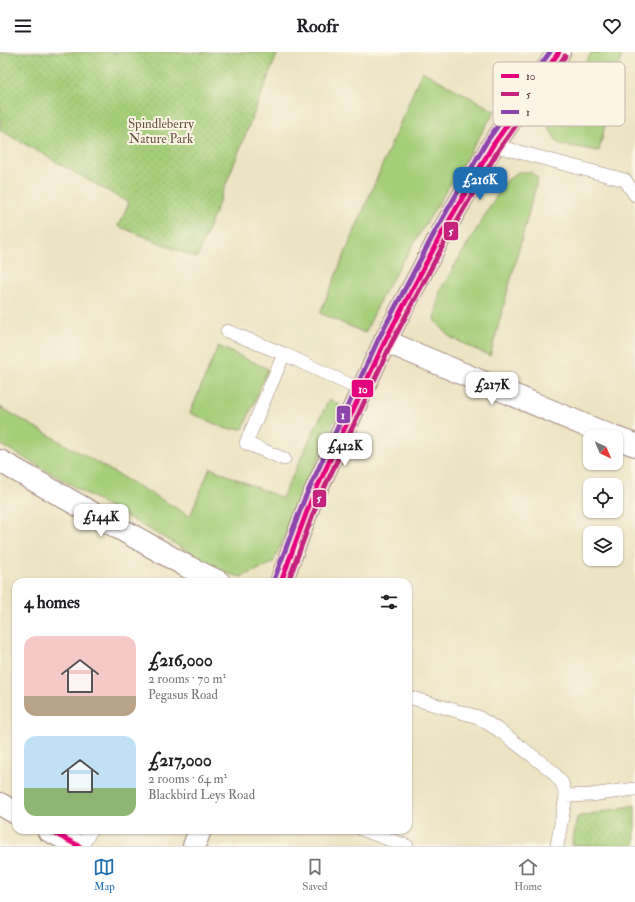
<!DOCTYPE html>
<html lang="en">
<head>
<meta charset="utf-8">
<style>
	:root { --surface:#fff; --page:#f6f6f6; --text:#202124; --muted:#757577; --line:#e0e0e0; --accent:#1f6fb2 }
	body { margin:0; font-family:"IM FELL Double Pica",serif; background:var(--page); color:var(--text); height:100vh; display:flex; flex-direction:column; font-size:15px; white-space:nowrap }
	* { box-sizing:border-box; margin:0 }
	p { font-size:13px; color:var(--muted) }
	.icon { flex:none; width:22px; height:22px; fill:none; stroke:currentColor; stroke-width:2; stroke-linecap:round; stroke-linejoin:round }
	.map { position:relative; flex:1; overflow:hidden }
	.panel { position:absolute; left:12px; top:526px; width:400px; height:256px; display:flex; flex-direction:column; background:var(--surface); border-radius:12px; box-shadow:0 1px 3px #0004 }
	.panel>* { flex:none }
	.needle { width:26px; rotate:136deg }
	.controls { position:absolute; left:583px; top:378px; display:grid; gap:8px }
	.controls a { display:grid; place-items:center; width:40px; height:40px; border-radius:8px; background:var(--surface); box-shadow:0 1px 3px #0004; font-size:20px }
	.price { position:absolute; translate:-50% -34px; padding:0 9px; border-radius:8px; background:#fff; color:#222; font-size:13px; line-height:26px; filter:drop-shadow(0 1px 2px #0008) }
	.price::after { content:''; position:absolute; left:50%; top:24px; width:12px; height:9px; margin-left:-6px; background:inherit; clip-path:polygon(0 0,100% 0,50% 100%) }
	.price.selected { background:var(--accent); color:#fff }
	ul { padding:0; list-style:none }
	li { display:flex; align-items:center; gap:12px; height:100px; padding:0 12px }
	li span { display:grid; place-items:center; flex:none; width:112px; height:80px; border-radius:12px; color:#555 }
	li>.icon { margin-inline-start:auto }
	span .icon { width:48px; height:48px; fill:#fffc; stroke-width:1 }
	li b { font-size:17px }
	h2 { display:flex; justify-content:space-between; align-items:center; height:48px; padding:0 12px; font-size:17px }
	header { display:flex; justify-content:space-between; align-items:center; height:52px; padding:0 12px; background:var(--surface); font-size:18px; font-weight:700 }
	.menu { display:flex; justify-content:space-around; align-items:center; height:56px; border-top:1px solid var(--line); background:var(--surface); font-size:11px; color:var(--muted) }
	.menu a { display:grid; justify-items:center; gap:2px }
	.menu .selected { color:var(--accent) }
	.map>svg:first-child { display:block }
	.grass { fill:#a5ce79; stroke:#787652 }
	.park { fill:url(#park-dots); stroke:#787652 }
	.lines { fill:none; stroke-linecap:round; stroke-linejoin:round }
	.service-casing { stroke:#9b8177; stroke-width:14 }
	.minor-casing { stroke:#9b8177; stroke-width:24 }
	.service { stroke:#fff; stroke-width:13 }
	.minor { stroke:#fff; stroke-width:22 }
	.bus-1-casing { stroke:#fcf5e5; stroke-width:8 }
	.bus-2-casing { stroke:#fcf5e5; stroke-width:8 }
	.bus-3-casing { stroke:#fcf5e5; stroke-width:8 }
	.bus-1 { stroke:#e5007d; stroke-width:5 }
	.bus-2 { stroke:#c4227d; stroke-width:5 }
	.bus-3 { stroke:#8e44ad; stroke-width:5 }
	.labels { text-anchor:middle; stroke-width:4; stroke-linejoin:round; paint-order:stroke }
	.park-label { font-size:13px; fill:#655442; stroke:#fcf5e5 }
	.key { fill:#fcf5e5; stroke:#c7b5ad; stroke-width:1 }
	.key-label { font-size:11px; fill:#4a1f2b }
	.line-badge { stroke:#fcf5e5; stroke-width:1.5 }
	.badge-label { font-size:11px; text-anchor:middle; font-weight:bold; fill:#fff }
</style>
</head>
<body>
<header><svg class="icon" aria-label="menu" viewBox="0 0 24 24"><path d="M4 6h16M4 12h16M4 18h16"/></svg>Roofr<svg class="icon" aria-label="heart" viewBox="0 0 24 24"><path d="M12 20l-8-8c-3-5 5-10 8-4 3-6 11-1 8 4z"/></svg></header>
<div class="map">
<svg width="635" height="794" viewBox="0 0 635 794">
	<defs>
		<pattern id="park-dots" width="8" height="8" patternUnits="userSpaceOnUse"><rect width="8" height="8" fill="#a5ce79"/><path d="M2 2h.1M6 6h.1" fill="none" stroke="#90b069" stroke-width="1.8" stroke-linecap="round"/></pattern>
	</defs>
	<rect width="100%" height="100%" fill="#fcf5e5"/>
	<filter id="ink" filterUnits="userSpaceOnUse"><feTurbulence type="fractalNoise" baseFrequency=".025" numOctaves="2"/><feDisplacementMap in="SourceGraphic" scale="8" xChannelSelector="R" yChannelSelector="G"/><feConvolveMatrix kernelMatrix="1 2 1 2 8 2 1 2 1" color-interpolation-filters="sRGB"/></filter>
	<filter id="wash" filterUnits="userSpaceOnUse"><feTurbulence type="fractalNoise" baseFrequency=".012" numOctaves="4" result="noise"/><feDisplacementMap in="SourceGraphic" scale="16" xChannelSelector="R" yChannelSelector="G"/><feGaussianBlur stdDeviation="0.9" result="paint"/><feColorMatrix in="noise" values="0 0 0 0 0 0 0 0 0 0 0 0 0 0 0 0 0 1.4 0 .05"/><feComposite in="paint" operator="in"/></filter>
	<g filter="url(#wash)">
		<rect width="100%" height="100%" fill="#ece3c3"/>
		<path class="grass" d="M592 0H622L599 99 559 92 550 78 546 67Z
			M422 19 495 59 384 240 365 281 320 261Z
			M518 120H530L538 126 490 304 450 285 435 268 440 238 505 130Z
			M218 294 268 317 243 377H227L190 361Z
			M329 347 341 354 273 511 241 525 227 521 122 462 0 392V355L190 464 210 416 282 446Z"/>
		<path class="park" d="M0 0H278L197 206 118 174 129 151 0 78Z
			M635 753V794H572L577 765Z"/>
	</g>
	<g filter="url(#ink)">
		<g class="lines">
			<defs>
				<path id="service" d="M493 93 625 128 635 143
					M227 279 284 302 361 338
					M284 302 246 391 284 407
					M408 645 478 665 500 679 552 719 562 731 566 744 557 794
					M566 744 591 743 635 737
					M363 778 407 794
					M82 794 91 778"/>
				<path id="minor" d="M385 289 613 385
					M616 386 635 393
					M0 409 188 515 219 530
					M281 530 310 451 385 289 442 181 493 93 559 0
					M0 752 16 761
					M48 778 79 794
					M194 794 200 778"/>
			</defs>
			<use href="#service" class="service-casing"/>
			<use href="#minor" class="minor-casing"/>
			<use href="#service" class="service"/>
			<use href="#minor" class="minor"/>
			<defs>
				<path id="bus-1" d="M281 530 310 451 385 289 442 181 493 93 559 0
					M48 778 79 794"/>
				<path id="bus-2" d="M288 530 316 454 391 292 448 184 499 97 565 4"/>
				<path id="bus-3" d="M274 528 304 448 379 286 436 178 487 89 550 0"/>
			</defs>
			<use href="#bus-1" class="bus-1-casing"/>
			<use href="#bus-2" class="bus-2-casing"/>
			<use href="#bus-3" class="bus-3-casing"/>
			<use href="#bus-1" class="bus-1"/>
			<use href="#bus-2" class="bus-2"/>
			<use href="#bus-3" class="bus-3"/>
		</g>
	</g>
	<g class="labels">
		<g class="park-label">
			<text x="161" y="76">Spindleberry<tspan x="161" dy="15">Nature Park</tspan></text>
		</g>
	</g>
	<rect x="493" y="10" width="132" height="64" rx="6" class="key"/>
	<rect x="501" y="22" width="18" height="4" fill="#e5007d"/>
	<rect x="501" y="40" width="18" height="4" fill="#c4227d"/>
	<rect x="501" y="58" width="18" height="4" fill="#8e44ad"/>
	<g class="key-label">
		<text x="526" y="28">10</text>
		<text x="526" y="46">5</text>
		<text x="526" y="64">1</text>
	</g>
	<g class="line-badge">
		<rect x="443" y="169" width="16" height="20" rx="4" fill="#c4227d"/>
		<rect x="351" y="327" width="23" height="19" rx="4" fill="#e5007d"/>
		<rect x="336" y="353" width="15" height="19" rx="4" fill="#8e44ad"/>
		<rect x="312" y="437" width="15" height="19" rx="4" fill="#c4227d"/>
	</g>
	<g class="badge-label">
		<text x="451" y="183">5</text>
		<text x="363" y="341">10</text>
		<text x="343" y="367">1</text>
		<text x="319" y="450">5</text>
	</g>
</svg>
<div class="controls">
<a><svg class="needle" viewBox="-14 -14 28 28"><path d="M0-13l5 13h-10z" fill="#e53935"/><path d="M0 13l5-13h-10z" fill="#757577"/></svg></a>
<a><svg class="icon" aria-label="locate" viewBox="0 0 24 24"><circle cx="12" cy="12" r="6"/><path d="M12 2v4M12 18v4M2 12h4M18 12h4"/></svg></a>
<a><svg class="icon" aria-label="layers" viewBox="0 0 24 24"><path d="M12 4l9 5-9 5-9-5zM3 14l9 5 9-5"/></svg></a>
</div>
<b class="price selected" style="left:480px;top:149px">£216K</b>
<b class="price" style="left:492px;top:354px">£217K</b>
<b class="price" style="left:345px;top:415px">£412K</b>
<b class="price" style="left:101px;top:486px">£144K</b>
<section class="panel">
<h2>4 homes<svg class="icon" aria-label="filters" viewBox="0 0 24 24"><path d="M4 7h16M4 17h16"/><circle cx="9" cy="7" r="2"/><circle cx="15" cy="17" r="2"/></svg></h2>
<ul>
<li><span style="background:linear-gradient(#f6c9c9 75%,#b9a48a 0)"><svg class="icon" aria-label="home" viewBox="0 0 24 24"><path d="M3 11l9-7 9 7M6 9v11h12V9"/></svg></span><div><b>£216,000</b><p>2 rooms · 70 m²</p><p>Pegasus Road</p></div></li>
<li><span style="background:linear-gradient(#bfe0f5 65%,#8fb573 0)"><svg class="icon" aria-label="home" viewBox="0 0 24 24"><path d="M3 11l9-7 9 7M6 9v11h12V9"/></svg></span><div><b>£217,000</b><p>2 rooms · 64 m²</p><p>Blackbird Leys Road</p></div></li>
</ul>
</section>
</div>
<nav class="menu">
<a class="selected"><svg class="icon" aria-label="map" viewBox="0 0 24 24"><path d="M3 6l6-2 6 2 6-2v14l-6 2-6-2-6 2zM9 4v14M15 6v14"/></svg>Map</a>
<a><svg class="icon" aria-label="saved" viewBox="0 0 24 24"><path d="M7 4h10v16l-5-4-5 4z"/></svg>Saved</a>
<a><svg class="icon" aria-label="home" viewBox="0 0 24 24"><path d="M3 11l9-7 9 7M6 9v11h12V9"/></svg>Home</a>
</nav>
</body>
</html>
